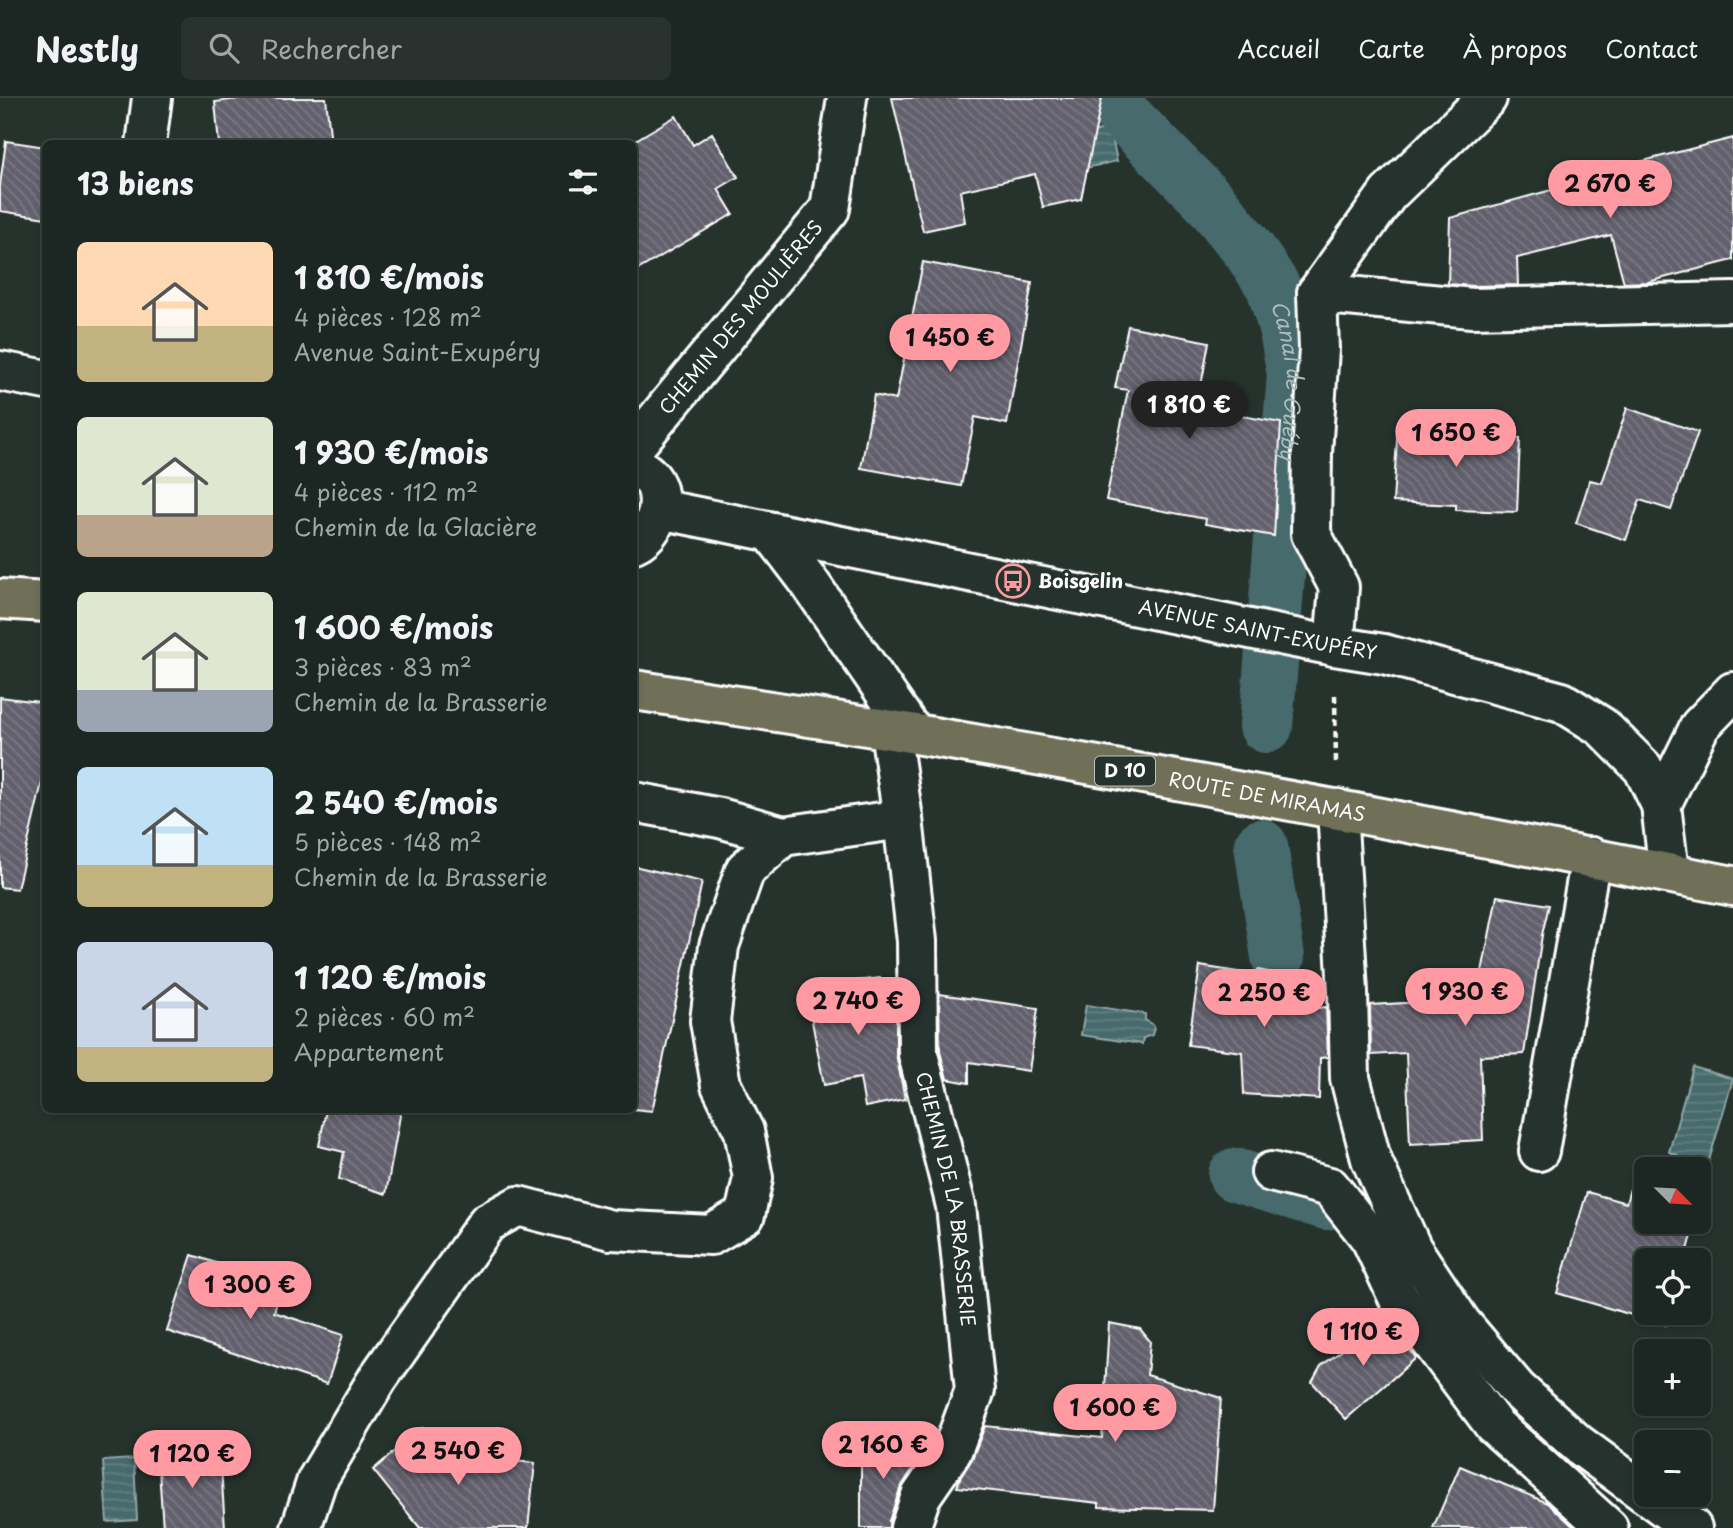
<!DOCTYPE html>
<html lang="fr">
<head>
<meta charset="utf-8">
<style>
	:root { --surface:#1c2622; --page:#29322f; --text:#f1f3f6; --muted:#a0a5a5; --line:#3a4340; --accent:#ff9aa2 }
	body { margin:0; font-family:"Playpen Sans",sans-serif; background:var(--page); color:var(--text); height:100vh; display:flex; flex-direction:column; font-size:26px; white-space:nowrap }
	* { box-sizing:border-box; margin:0 }
	p { font-size:23px; color:var(--muted) }
	.icon { flex:none; width:38px; height:38px; fill:none; stroke:currentColor; stroke-width:2; stroke-linecap:round; stroke-linejoin:round }
	.map { position:relative; flex:1; overflow:hidden }
	.drawer { position:absolute; left:42px; top:42px; width:595px; height:973px; display:flex; flex-direction:column; background:var(--surface); border-radius:10px; box-shadow:0 4px 10px #0003,0 0 0 2px var(--line) }
	.drawer>* { flex:none }
	.needle { width:46px; rotate:114deg }
	.tools { position:absolute; left:1634px; top:1059px; display:grid; gap:14px }
	.tools a { display:grid; place-items:center; width:77px; height:77px; border-radius:10px; background:var(--surface); box-shadow:0 4px 10px #0003,0 0 0 2px var(--line); font-size:35px }
	.price { position:absolute; translate:-50% -60px; padding:0 16px; border-radius:24px; background:var(--accent); color:#111; font-size:23px; line-height:46px; filter:drop-shadow(0 2px 4px #0008) }
	.price::after { content:''; position:absolute; left:50%; top:42px; width:21px; height:16px; margin-left:-10px; background:inherit; clip-path:polygon(0 0,100% 0,50% 100%) }
	.price.active { background:#222; color:#fff }
	ul { padding:0; list-style:none }
	li { display:flex; align-items:center; gap:21px; height:175px; padding:0 35px }
	li span { display:grid; place-items:center; flex:none; width:196px; height:140px; border-radius:10px; color:#555 }
	li>.icon { margin-inline-start:auto }
	span .icon { width:84px; height:84px; fill:#fffc; stroke-width:1 }
	li b { font-size:30px }
	h2 { display:flex; justify-content:space-between; align-items:center; height:84px; padding:0 35px; font-size:30px }
	header { display:flex; align-items:center; gap:42px; box-sizing:border-box; height:98px; padding:0 35px; background:var(--surface); border-bottom:2px solid var(--line) }
	header strong { font-size:33px }
	nav { display:flex; gap:38px; margin-inline-start:auto; font-size:24px }
	.search { width:490px; height:63px; background:var(--page); display:flex; align-items:center; gap:18px; box-sizing:border-box; padding:0 24px; border-radius:10px; color:var(--muted); font-size:26px }
	.map>svg:first-child { display:block }
	.water { fill:url(#water-rules); stroke:#91a6a7; stroke-width:2 }
	.lines { fill:none; stroke-linecap:round; stroke-linejoin:round }
	.canal { stroke:#476a6c; stroke-width:54 }
	.building { fill:url(#building-back-hatch); stroke:#fff; stroke-width:2 }
	.minor-casing { stroke:#fff; stroke-width:44 }
	.major-casing { stroke:#fff; stroke-width:44 }
	.path { stroke:#fff; stroke-width:4.5; stroke-dasharray:7 5; stroke-linecap:butt }
	.minor { stroke:#26332d; stroke-width:38 }
	.major { stroke:#706f59; stroke-width:38 }
	.labels { text-anchor:middle; stroke-width:6; stroke-linejoin:round; paint-order:stroke }
	.shield { fill:#26332d; stroke:#bec2c0; stroke-width:2 }
	.shield-label { font-size:18px; font-weight:bold; fill:#fff }
	.street-label { font-size:19px; fill:#fff; stroke:#26332d }
	.poi-label { font-size:19px; font-weight:bold; fill:#fff; stroke:#26332d; text-anchor:start }
	.water-label { font-size:21px; font-style:italic; fill:#acbcbd; stroke:#26332d }
</style>
</head>
<body>
<header>
<strong>Nestly</strong>
<div class="search"><svg class="icon" aria-label="search" viewBox="0 0 24 24"><circle cx="10" cy="10" r="6"/><path d="M15 15l6 6"/></svg>Rechercher</div>
<nav><a>Accueil</a><a>Carte</a><a>À propos</a><a>Contact</a></nav>
</header>
<div class="map">
<svg width="1733" height="1430" viewBox="0 0 1733 1430">
	<defs>
		<pattern id="water-rules" width="6" height="5" patternUnits="userSpaceOnUse" patternTransform="scale(1.75)"><rect width="6" height="5" fill="#476a6c"/><path d="M0 2.5h6" fill="none" stroke="#638082"/></pattern>
		<pattern id="building-back-hatch" width="6" height="6" patternUnits="userSpaceOnUse" patternTransform="scale(1.75)"><rect width="6" height="6" fill="#63616d"/><path d="M-1 5l2 2M0 0l6 6M5-1l2 2" fill="none" stroke="#7a7983"/></pattern>
	</defs>
	<rect width="100%" height="100%" fill="#26332d"/>
	<filter id="ink" filterUnits="userSpaceOnUse"><feTurbulence type="fractalNoise" baseFrequency=".0143" numOctaves="2"/><feDisplacementMap in="SourceGraphic" scale="14" xChannelSelector="R" yChannelSelector="G"/><feConvolveMatrix kernelMatrix="1 2 1 2 8 2 1 2 1" color-interpolation-filters="sRGB"/></filter>
	<g filter="url(#ink)">
		<path class="water" d="M1110 30 1117 63 1063 75 1056 42Z
			M1086 907 1145 916V922L1152 926 1154 929 1152 937 1143 940 1142 946 1081 937Z
			M1693 969 1733 981 1708 1066 1700 1063 1695 1071C1685 1071 1680 1072 1676 1063L1677 1057 1669 1054Z
			M134 1361 137 1422 107 1424 103 1363Z"/>
		<g class="lines">
			<g class="canal">
				<path id="s1" d="M1107 0 1211 105 1249 152 1273 188 1286 233 1294 276 1266 628"/>
				<path d="M1261 748 1278 859"/>
				<path d="M1235 1077 1326 1105"/>
			</g>
		</g>
		<path class="building" d="M245 0H326L331 46H219L215 4Z
			M892 0H1102L1081 101 1043 109 1035 76 960 93 965 124 923 133Z
			M676 18 693 47 712 35 738 79 718 91 733 116 634 174V43Z
			M1733 40V162L1648 184 1624 185 1611 137 1517 160 1518 187 1473 188 1448 186 1450 120 1566 88 1565 83Z
			M6 43 46 49V120L0 113V87Z
			M923 164 1032 185 1007 326 975 319 961 388 861 370 874 297 896 302Z
			M1128 228 1209 244 1197 310 1281 325 1274 438 1205 426 1206 421 1106 402 1128 292 1115 290Z
			M1627 310 1698 334 1671 412 1640 402 1626 442 1576 425 1590 382 1602 385Z
			M1398 326 1462 329V338L1520 340 1517 414 1456 412V407L1393 404Z
			M0 599 46 605V668L17 791 0 789Z
			M634 768 702 784 652 1013 634 1011Z
			M1497 798 1549 807 1542 837 1524 956 1480 958 1483 1042 1410 1046 1406 955 1371 957 1370 907 1440 903 1438 886 1480 884Z
			M1200 868 1257 877 1258 872 1316 884 1318 910 1326 909 1328 959 1320 960 1319 1001 1244 996 1242 954 1188 947Z
			M880 880 882 888 896 890V956L905 1001 865 1009 860 980 824 987 806 891 846 884Z
			M939 896 1038 910 1029 973 969 964V985L947 981 940 953Z
			M326 1012H401L386 1096 339 1081 344 1054 319 1048Z
			M1630 1091 1647 1096V1124H1696L1685 1162H1647V1214H1670L1666 1227 1557 1195 1587 1094 1626 1105Z
			M192 1157 282 1187 274 1214 343 1237 327 1286 167 1233Z
			M1386 1220 1416 1260 1346 1321 1312 1284 1321 1268Z
			M1109 1225 1140 1231 1150 1243 1147 1277 1221 1300 1213 1412 1099 1409V1405L957 1389 960 1380 972 1361 985 1328 1102 1340Z
			M422 1330 444 1357 535 1365 528 1430H420L373 1372Z
			M861 1343 918 1351 912 1372 900 1391 889 1423V1430H861Z
			M220 1353 225 1430H163L158 1357Z
			M1460 1368 1548 1405 1575 1430H1433Z"/>
		<g class="lines">
			<defs>
				<g id="minor">
					<path d="M146 46 152 0"/>
					<path d="M1317 195 1472 210 1733 204"/>
					<path d="M0 273 46 282"/>
					<path id="s2" d="M634 349 830 111 847 0"/>
					<path d="M634 369C670 379 664 432 634 445"/>
					<path id="s3" d="M659 411 1334 548 1384 556 1562 604 1602 629 1643 670 1661 707 1669 775"/>
					<path d="M771 434 807 481 913 635"/>
					<path d="M1334 548 1339 489 1311 436 1312 355 1319 251 1317 195 1388 96 1487 0"/>
					<path id="s4" d="M890 632 903 721 917 843 918 956 956 1108 975 1292 952 1353 921 1398 910 1430"/>
					<path d="M634 704 720 720 783 738"/>
					<path d="M1661 707 1700 628 1733 594"/>
					<path d="M1337 711 1348 894 1350 980 1371 1061 1412 1151 1461 1225 1517 1291 1578 1346 1692 1430"/>
					<path d="M1539 1053 1591 759"/>
					<path d="M1271 1074 1330 1089 1371 1141 1398 1199 1494 1327 1608 1430"/>
					<path d="M301 1430 317 1382 378 1280 487 1125 518 1108 611 1132 711 1137 745 1117 753 1080 744 1033 721 987 710 923 719 848 745 772 783 738 903 721"/>
				</g>
				<g id="major">
					<path d="M0 501 46 504"/>
					<path id="s5" d="M634 592C728 607 822 620 916 636 1189 683 1461 734 1733 788"/>
				</g>
			</defs>
			<use href="#minor" class="minor-casing"/>
			<use href="#major" class="major-casing"/>
			<path class="path" d="M1335 597 1336 665"/>
			<use href="#minor" class="minor"/>
			<use href="#major" class="major"/>
		</g>
	</g>
	<defs>
		<symbol id="bus-ring" viewBox="-11 -11 22 22"><circle r="9.5" fill="#26332d" stroke="#ff9aa2" stroke-width="1.5"/><path d="M-5-6H5V4H4V6H2V4H-2V6H-4V4H-5ZM-3.5-4V0h7V-4ZM-3.5 1.2v1.5H-2V1.2ZM2 1.2v1.5H3.5V1.2Z" fill="#ff9aa2"/></symbol>
	</defs>
	<g fill-rule="evenodd">
		<use href="#bus-ring" x="994" y="464" width="38" height="38"/>
	</g>
	<g class="labels">
		<rect class="shield" x="1095" y="658.5" width="60" height="29" rx="5"/>
		<g class="shield-label">
			<text x="1125" y="679">D 10</text>
		</g>
		<g class="street-label">
			<text dy="7" stroke="none"><textPath href="#s2" startOffset="168">CHEMIN DES MOULIÈRES</textPath></text>
			<text dy="7" stroke="none"><textPath href="#s3" startOffset="611">AVENUE SAINT-EXUPÉRY</textPath></text>
			<text dy="7" stroke="none"><textPath href="#s5" startOffset="642">ROUTE DE MIRAMAS</textPath></text>
			<text dy="7" stroke="none"><textPath href="#s4" startOffset="474">CHEMIN DE LA BRASSERIE</textPath></text>
		</g>
		<g class="poi-label">
			<text x="1038" y="490">Boisgelin</text>
		</g>
		<g class="water-label">
			<text dy="7" stroke="none"><textPath href="#s1" startOffset="348">Canal de Guéby</textPath></text>
		</g>
	</g>
</svg>
<div class="tools">
<a><svg class="needle" viewBox="-14 -14 28 28"><path d="M0-13l5 13h-10z" fill="#e53935"/><path d="M0 13l5-13h-10z" fill="#a0a5a5"/></svg></a>
<a><svg class="icon" aria-label="locate" viewBox="0 0 24 24"><circle cx="12" cy="12" r="6"/><path d="M12 2v4M12 18v4M2 12h4M18 12h4"/></svg></a>
<a>+</a>
<a>−</a>
</div>
<b class="price" style="left:1610px;top:122px">2 670 €</b>
<b class="price" style="left:950px;top:276px">1 450 €</b>
<b class="price active" style="left:1189px;top:343px">1 810 €</b>
<b class="price" style="left:1456px;top:371px">1 650 €</b>
<b class="price" style="left:1465px;top:930px">1 930 €</b>
<b class="price" style="left:1264px;top:931px">2 250 €</b>
<b class="price" style="left:858px;top:939px">2 740 €</b>
<b class="price" style="left:250px;top:1223px">1 300 €</b>
<b class="price" style="left:1363px;top:1270px">1 110 €</b>
<b class="price" style="left:1115px;top:1346px">1 600 €</b>
<b class="price" style="left:883px;top:1383px">2 160 €</b>
<b class="price" style="left:458px;top:1389px">2 540 €</b>
<b class="price" style="left:192px;top:1392px">1 120 €</b>
<section class="drawer">
<h2>13 biens<svg class="icon" aria-label="filters" viewBox="0 0 24 24"><path d="M4 7h16M4 17h16"/><circle cx="9" cy="7" r="2"/><circle cx="15" cy="17" r="2"/></svg></h2>
<ul>
<li><span style="background:linear-gradient(#ffd9b3 60%,#c2b280 0)"><svg class="icon" aria-label="home" viewBox="0 0 24 24"><path d="M3 11l9-7 9 7M6 9v11h12V9"/></svg></span><div><b>1 810 €/mois</b><p>4 pièces · 128 m²</p><p>Avenue Saint-Exupéry</p></div></li>
<li><span style="background:linear-gradient(#dfe7d0 70%,#b9a48a 0)"><svg class="icon" aria-label="home" viewBox="0 0 24 24"><path d="M3 11l9-7 9 7M6 9v11h12V9"/></svg></span><div><b>1 930 €/mois</b><p>4 pièces · 112 m²</p><p>Chemin de la Glacière</p></div></li>
<li><span style="background:linear-gradient(#dfe7d0 70%,#9aa5b1 0)"><svg class="icon" aria-label="home" viewBox="0 0 24 24"><path d="M3 11l9-7 9 7M6 9v11h12V9"/></svg></span><div><b>1 600 €/mois</b><p>3 pièces · 83 m²</p><p>Chemin de la Brasserie</p></div></li>
<li><span style="background:linear-gradient(#bfe0f5 70%,#c2b280 0)"><svg class="icon" aria-label="home" viewBox="0 0 24 24"><path d="M3 11l9-7 9 7M6 9v11h12V9"/></svg></span><div><b>2 540 €/mois</b><p>5 pièces · 148 m²</p><p>Chemin de la Brasserie</p></div></li>
<li><span style="background:linear-gradient(#c9d6e8 75%,#c2b280 0)"><svg class="icon" aria-label="home" viewBox="0 0 24 24"><path d="M3 11l9-7 9 7M6 9v11h12V9"/></svg></span><div><b>1 120 €/mois</b><p>2 pièces · 60 m²</p><p>Appartement</p></div></li>
</ul>
</section>
</div>
</body>
</html>
